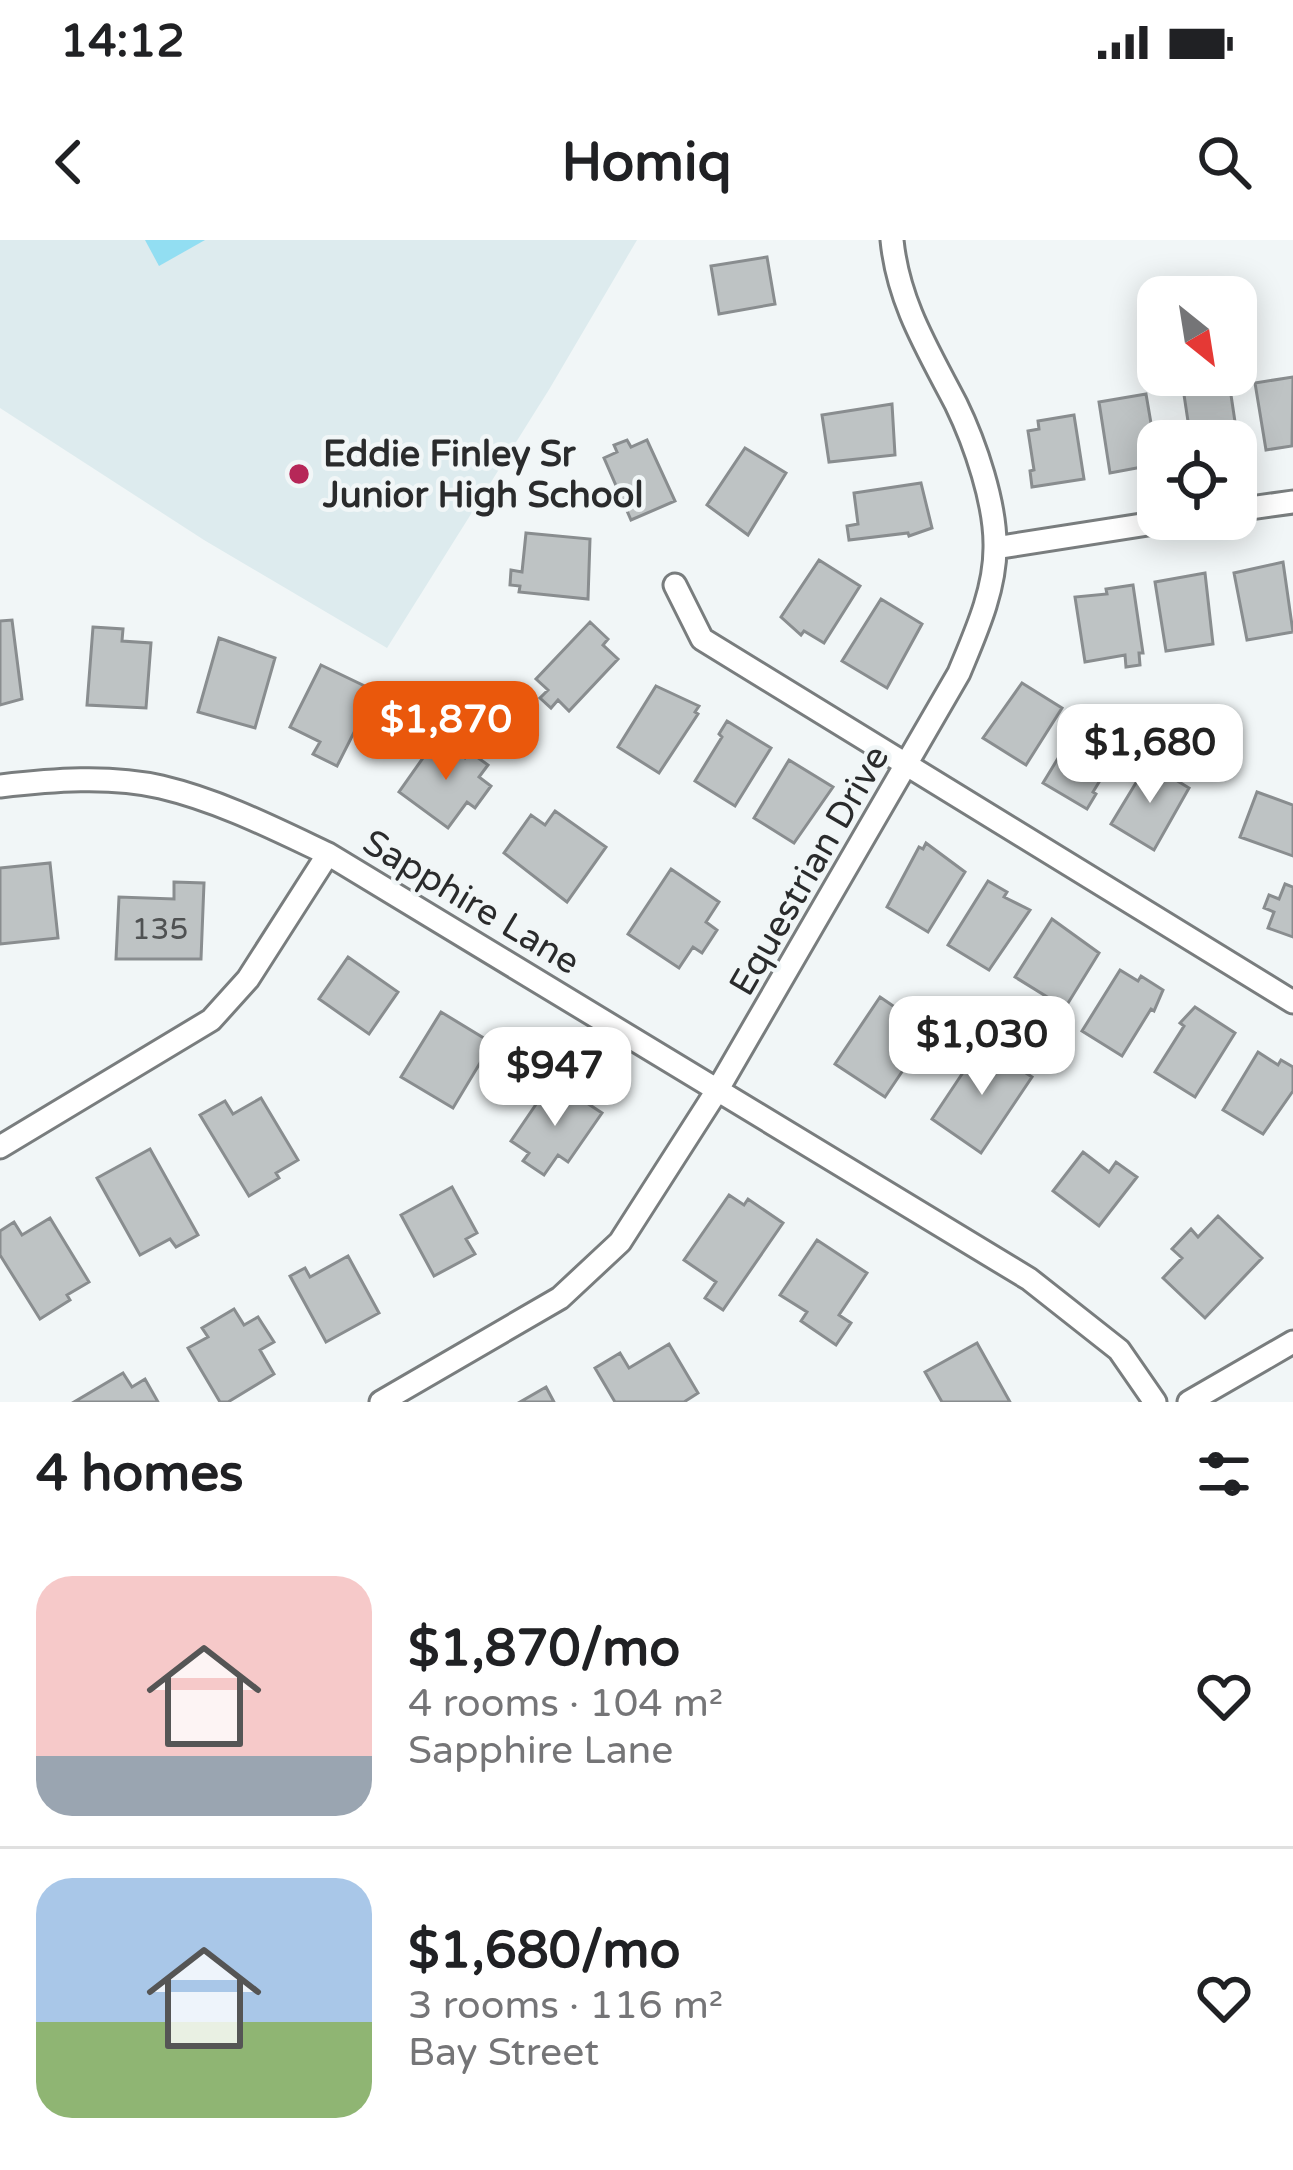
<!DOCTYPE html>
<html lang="en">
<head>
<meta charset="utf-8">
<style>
	:root { --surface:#fff; --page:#f6f6f6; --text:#202124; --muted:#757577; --line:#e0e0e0; --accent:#ea580c }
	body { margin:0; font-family:"Varela Round",sans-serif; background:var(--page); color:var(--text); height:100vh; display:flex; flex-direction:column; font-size:45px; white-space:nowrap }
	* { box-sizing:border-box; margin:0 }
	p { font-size:39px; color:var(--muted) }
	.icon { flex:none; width:66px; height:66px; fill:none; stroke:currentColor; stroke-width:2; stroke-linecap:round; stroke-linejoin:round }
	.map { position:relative; height:1162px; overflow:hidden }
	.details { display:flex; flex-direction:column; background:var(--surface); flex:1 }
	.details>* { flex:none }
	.needle { width:78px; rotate:150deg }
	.fabs { position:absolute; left:1137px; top:36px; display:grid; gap:24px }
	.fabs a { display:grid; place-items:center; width:120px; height:120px; border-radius:24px; background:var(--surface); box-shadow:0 6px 30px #0003; font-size:60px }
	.price { position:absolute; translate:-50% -102px; padding:0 27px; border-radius:24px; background:#fff; color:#222; font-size:39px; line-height:78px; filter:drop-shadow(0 3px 6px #0008) }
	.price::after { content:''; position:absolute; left:50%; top:72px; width:36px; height:27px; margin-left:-18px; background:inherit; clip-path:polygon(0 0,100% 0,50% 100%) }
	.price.selected { background:var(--accent); color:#fff }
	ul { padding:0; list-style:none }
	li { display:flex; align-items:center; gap:36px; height:300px; padding:0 36px }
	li+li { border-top:3px solid var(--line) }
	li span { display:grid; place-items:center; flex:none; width:336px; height:240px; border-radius:36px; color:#555 }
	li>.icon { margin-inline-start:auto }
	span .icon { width:144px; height:144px; fill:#fffc; stroke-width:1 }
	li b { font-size:51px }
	h2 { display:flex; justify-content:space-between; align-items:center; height:144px; padding:0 36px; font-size:51px }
	.status { display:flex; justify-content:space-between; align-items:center; height:84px; padding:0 60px; background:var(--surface); direction:ltr }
	.status svg { height:33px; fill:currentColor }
	header { display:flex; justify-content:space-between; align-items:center; height:156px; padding:0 36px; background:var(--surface); font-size:54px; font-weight:700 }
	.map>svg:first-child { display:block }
	.built { fill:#ddebee }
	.green { fill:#92def2 }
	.building { fill:#bec3c4; stroke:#898d8f; stroke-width:3 }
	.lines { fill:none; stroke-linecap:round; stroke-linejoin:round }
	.street-casing { stroke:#797d7e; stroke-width:27 }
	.street { stroke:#fff; stroke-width:21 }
	.poi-dot { fill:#b62758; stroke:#f1f6f7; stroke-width:4.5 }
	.labels { text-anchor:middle; stroke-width:9; stroke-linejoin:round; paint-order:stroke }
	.number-label { font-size:30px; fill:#4f5152 }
	.poi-label { font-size:36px; font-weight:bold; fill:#2a2b2c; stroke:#f1f6f7; text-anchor:start }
	.street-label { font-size:36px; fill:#2a2b2c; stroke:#f1f6f7 }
</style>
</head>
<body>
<div class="status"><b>14:12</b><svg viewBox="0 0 49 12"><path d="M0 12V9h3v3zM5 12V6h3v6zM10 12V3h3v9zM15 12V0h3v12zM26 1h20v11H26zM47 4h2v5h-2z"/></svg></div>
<header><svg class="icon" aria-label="back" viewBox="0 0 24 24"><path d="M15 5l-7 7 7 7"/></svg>Homiq<svg class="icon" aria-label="search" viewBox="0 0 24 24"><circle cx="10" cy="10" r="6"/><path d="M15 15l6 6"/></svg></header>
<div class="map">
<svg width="1293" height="1162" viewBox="0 0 1293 1162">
	<rect width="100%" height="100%" fill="#f1f6f7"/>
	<path class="built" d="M0 0H637L550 148 387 408 204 300 0 168Z"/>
	<path class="green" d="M145 0H205L159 26Z"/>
	<path class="building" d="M767 17 775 64 719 74 711 26Z
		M1181 135H1228L1240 215H1236V201H1191Z
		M1293 137 1292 206 1266 210 1255 143Z
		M1146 154 1158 224 1110 233 1099 162Z
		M892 164 895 215 829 222 822 175Z
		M1074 175 1084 239 1032 247 1030 231 1034 230 1028 191 1039 189 1038 181Z
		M627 200 631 207 647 200 675 261 631 280 604 218 617 212 614 205Z
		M745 208 786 233 748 295 707 265Z
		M921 243 932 288 909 296 908 293 849 300 847 286 858 284 854 253Z
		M526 293 590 299 588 359 519 352 520 346 510 345 511 330 522 332Z
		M819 320 860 346 824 403 804 391 801 395 781 377Z
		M1283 322 1293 392 1247 400 1234 333Z
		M1205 333 1213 404 1166 411 1155 342Z
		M1133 345 1143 413H1139L1140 425 1126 427 1125 415 1085 422 1075 357 1107 354 1106 349Z
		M881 359 922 384 887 448 842 421Z
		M12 380 22 459 0 465V381Z
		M590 382 608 399 603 405 618 419 569 471 558 460 551 468 540 458 548 450 536 439Z
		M93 387 123 389 122 401 151 403 146 468 87 465Z
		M219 398 275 418 255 488 198 472Z
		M321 425 375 451 337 526 313 514 320 502 290 487Z
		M1022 443 1062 468 1026 525 983 498Z
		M656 446 699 466 695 472 698 474 659 533 618 507Z
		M727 481 771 508 735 566 695 541 722 497 719 494Z
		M1080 482 1121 506 1093 552 1096 554 1087 569 1043 543Z
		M437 498 465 518 470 512 488 525 479 537 491 546 475 568 467 562 448 588 399 552Z
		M789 520 833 547 794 603 754 578Z
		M1148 523 1189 548 1154 610 1111 584Z
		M1257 552 1293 565V616L1240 597Z
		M555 571 606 607 567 662 504 613 531 575 545 585Z
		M926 603 965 632 928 692 887 667 919 607 923 609Z
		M50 623 58 698 0 704V628Z
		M671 629 719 662 706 682 717 690 702 713 693 707 679 728 628 694Z
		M988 641 1007 652 1004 657 1030 670 989 730 948 705Z
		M174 642 204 643 201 719H116L119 657 174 659Z
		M1285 644 1293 647V697L1268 688 1274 672 1264 668 1269 655 1279 659Z
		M1052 679 1099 713 1065 768 1015 737Z
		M348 717 398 752 369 794 319 759Z
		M1120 730 1138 741 1141 736 1163 750 1154 771 1151 769 1122 816 1082 791Z
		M880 757 908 776 904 781 926 796 885 857 835 824Z
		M1195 767 1235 793 1195 857 1155 832 1184 786 1180 783Z
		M441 772 492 803 453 868 401 837Z
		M982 804 1032 837 981 913 932 879Z
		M1258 812 1278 825 1281 820 1293 827V851L1263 894 1223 870Z
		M561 846 602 873 568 922 558 915 544 935 523 921 529 913 511 901 541 857 550 863Z
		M261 858 298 920 276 933 279 938 249 956 200 875 225 861 233 874Z
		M150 909 198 995 176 1007 170 999 140 1015 97 938Z
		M1083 912 1109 932 1116 922 1137 937 1099 986 1053 951Z
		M452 947 477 993 466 999 475 1014 434 1036 401 975Z
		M729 955 744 965 748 959 783 983 723 1070 705 1058 716 1042 684 1020Z
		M1218 976 1262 1018 1205 1078 1163 1038 1182 1018 1172 1009 1191 989 1198 997Z
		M50 978 89 1042 67 1055 70 1060 40 1079 0 1015V991L14 982 22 995Z
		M817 1000 867 1033 839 1075 851 1083 836 1105 801 1081 807 1072 780 1055Z
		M348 1016 379 1073 326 1102 290 1036 305 1028 310 1037Z
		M234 1069 244 1085 258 1077 274 1102 260 1110 274 1134 228 1162H220L188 1108 208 1097 202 1088Z
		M977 1103 1010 1162H942L925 1132Z
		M669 1104 698 1153 684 1162H615L595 1128 620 1113 629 1128Z
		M123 1133 132 1147 145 1139 158 1162H74Z
		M546 1147 554 1162H520Z"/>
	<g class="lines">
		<defs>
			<path id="street" d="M1236 270 1293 262
				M995 308 1180 279
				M675 345 702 399 1293 762
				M0 546C51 540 110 535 161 547 220 561 273 588 328 614L1029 1039 1119 1110 1155 1162
				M0 907 211 780 248 739 328 614
				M381 1162 560 1058 620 1002 718 849 959 433C975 394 995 351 995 308 996 264 975 203 956 164 928 110 898 62 892 0
				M1189 1162 1293 1102"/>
		</defs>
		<use href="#street" class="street-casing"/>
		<use href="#street" class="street"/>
	</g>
	<circle class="poi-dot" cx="299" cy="234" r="12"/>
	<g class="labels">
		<g class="number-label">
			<text x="160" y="699">135</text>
		</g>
		<g class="poi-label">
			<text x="323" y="226">Eddie Finley Sr<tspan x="323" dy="41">Junior High School</tspan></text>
		</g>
		<g class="street-label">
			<text transform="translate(808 630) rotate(-60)" y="13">Equestrian Drive</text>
			<text transform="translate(472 661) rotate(31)" y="13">Sapphire Lane</text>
		</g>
	</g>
</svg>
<div class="fabs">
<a><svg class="needle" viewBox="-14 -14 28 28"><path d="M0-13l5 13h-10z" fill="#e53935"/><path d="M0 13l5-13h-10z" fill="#757577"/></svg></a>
<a><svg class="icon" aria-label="locate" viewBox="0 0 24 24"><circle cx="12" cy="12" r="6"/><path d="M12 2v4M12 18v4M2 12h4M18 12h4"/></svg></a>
</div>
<b class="price selected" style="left:446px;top:543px">$1,870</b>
<b class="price" style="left:1150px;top:566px">$1,680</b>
<b class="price" style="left:982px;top:858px">$1,030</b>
<b class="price" style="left:555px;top:889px">$947</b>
</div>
<section class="details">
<h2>4 homes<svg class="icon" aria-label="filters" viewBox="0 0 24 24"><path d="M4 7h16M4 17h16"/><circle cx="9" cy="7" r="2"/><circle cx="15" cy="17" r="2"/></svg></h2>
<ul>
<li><span style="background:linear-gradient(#f6c9c9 75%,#9aa5b1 0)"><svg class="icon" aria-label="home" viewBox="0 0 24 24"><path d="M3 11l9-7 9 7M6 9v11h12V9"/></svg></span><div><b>$1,870/mo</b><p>4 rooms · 104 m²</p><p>Sapphire Lane</p></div><svg class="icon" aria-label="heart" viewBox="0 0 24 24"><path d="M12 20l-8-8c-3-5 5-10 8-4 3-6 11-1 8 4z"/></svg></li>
<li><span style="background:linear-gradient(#a9c7e8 60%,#8fb573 0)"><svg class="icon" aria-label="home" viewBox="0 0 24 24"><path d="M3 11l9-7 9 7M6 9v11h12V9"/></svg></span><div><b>$1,680/mo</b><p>3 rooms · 116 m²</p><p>Bay Street</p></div><svg class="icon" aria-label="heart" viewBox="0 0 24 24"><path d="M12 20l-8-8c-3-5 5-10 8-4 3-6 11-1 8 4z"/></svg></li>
</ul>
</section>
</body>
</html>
